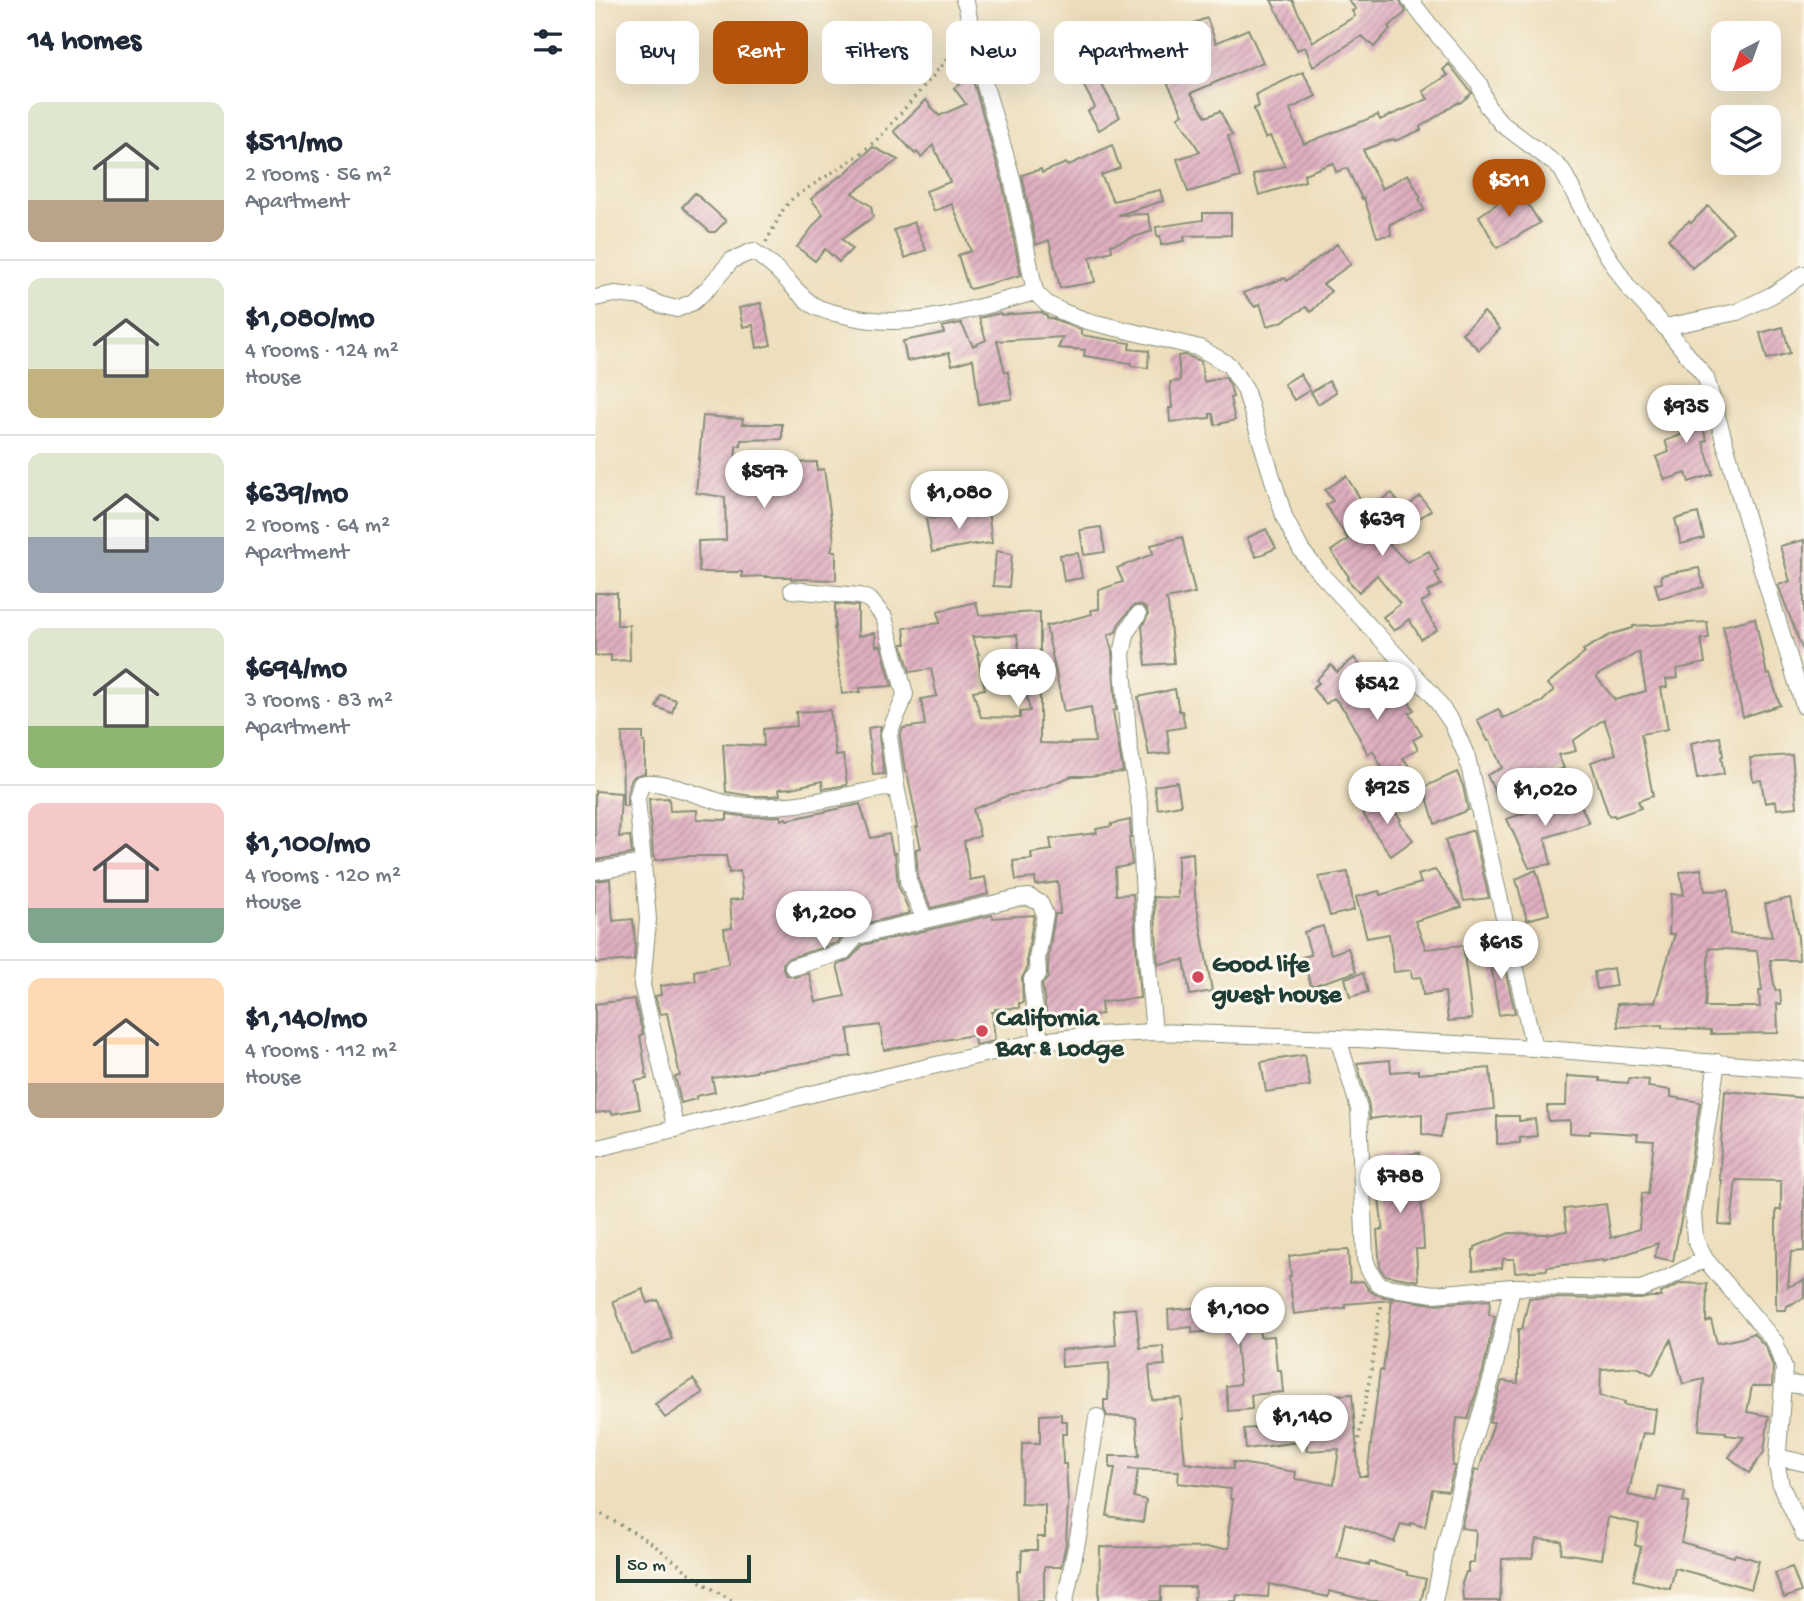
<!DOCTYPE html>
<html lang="en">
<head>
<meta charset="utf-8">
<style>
	:root { --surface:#fff; --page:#f2f2f3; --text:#1f2937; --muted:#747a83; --line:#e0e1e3; --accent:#b45309 }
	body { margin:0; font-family:"Gochi Hand",sans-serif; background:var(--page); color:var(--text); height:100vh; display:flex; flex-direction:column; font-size:26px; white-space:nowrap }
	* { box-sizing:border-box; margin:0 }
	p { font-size:23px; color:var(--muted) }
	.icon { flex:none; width:38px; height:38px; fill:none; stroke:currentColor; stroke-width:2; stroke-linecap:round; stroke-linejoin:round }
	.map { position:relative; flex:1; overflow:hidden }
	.panel { display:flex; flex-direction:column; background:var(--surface); width:595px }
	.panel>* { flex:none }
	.guide { position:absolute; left:21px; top:21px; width:665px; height:63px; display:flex; gap:14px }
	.needle { width:46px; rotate:221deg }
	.buttons { position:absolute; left:1116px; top:21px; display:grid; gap:14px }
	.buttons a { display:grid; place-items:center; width:70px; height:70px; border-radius:14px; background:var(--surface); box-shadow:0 7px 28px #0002; font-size:35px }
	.scale { position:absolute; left:21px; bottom:18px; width:135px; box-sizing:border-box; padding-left:7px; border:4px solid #1f3d34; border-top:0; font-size:19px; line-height:24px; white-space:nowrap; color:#1f3d34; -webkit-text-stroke:5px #fbf7ec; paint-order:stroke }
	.price { position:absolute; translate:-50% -60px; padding:0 16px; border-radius:24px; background:#fff; color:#222; font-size:23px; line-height:46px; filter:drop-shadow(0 2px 4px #0008) }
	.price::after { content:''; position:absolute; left:50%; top:42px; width:21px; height:16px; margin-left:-10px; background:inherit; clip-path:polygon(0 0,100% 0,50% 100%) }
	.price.current { background:var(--accent); color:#fff }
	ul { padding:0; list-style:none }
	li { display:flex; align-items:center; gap:21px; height:175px; padding:0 28px }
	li+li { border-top:2px solid var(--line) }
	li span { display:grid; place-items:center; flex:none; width:196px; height:140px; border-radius:14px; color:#555 }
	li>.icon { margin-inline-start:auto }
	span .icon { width:84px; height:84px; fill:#fffc; stroke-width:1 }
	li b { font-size:30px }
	h2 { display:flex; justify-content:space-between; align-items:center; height:84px; padding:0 28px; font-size:30px }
	.pill { padding:0 24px; border-radius:14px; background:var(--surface); box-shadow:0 7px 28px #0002; font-size:24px; line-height:63px }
	.pill.current { background:var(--accent); color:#fff }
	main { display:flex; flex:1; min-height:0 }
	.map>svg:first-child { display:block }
	.building { fill:url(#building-hatch); fill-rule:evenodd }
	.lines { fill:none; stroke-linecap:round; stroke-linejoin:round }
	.minor-casing { stroke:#868e78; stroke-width:18 }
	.path { stroke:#868e78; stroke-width:3.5; stroke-dasharray:2 5; stroke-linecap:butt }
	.minor { stroke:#fff; stroke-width:16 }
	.poi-dot { fill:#d1495b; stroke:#fbf7ec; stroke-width:2.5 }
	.labels { text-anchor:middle; stroke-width:6; stroke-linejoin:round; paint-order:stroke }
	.poi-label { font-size:26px; font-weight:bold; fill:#1f3d34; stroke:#fbf7ec; text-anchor:start }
</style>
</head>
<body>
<main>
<section class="panel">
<h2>14 homes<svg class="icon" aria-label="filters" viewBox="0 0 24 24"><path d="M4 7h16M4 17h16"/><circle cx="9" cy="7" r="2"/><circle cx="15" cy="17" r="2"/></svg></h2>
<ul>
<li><span style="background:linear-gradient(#dfe7d0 70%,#b9a48a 0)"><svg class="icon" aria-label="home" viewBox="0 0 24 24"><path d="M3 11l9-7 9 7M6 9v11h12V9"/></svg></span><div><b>$511/mo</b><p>2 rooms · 56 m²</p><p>Apartment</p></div></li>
<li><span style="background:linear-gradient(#dfe7d0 65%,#c2b280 0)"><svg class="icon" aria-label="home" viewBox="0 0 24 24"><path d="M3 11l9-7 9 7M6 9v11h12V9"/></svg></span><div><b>$1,080/mo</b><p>4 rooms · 124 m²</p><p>House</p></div></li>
<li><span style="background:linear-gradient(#dfe7d0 60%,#9aa5b1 0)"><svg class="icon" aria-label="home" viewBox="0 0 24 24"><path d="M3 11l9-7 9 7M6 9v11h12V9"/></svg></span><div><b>$639/mo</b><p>2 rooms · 64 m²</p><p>Apartment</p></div></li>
<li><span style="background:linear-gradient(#dfe7d0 70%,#8fb573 0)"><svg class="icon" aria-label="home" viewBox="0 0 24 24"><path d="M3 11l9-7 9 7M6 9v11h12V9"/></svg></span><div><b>$694/mo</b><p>3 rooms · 83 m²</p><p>Apartment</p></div></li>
<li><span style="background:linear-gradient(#f6c9c9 75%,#7fa58c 0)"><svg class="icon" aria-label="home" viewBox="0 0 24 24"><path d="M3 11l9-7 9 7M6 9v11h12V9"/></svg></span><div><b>$1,100/mo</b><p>4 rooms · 120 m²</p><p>House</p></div></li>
<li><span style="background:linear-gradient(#ffd9b3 75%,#b9a48a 0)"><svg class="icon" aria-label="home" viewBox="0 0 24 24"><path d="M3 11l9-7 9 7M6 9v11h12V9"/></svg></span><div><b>$1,140/mo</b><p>4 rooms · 112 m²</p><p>House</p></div></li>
</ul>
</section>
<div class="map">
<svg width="1209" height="1601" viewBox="0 0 1209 1601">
	<defs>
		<pattern id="building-hatch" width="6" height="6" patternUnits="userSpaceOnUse" patternTransform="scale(1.75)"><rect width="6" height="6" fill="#e0afc1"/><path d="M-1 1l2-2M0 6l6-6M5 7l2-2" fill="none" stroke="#b5909e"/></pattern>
	</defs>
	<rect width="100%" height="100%" fill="#fbf7ec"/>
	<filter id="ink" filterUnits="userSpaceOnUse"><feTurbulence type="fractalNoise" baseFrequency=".0143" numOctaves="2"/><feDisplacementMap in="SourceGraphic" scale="14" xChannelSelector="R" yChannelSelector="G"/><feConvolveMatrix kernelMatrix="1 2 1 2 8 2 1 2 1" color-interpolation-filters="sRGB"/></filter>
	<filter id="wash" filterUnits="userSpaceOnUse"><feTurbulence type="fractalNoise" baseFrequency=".00686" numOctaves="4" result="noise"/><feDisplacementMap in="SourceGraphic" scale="28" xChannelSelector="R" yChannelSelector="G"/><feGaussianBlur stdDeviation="1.57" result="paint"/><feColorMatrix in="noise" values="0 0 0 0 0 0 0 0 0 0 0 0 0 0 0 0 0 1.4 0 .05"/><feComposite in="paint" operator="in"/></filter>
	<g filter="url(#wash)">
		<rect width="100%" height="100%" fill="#eddebc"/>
		<g id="blocks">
			<path class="building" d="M676 0H697L718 42 760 16 757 11 761 9 753 0H805L811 12 793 27 795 29 779 47 767 36 718 67 710 47 702 50Z
				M612 18 621 43 653 29 668 62 596 93 611 117 625 111 637 135 633 136 645 177 593 192 582 159 605 152 583 117 588 114 570 78 587 70 597 78 576 31Z
				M424 32 438 53 424 62 410 42Z
				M854 64 877 93 865 103 864 102 825 127 826 130 800 141 799 139 768 150 787 189 813 174 826 198 824 199 829 210 795 224 796 235 782 237 769 198 767 199 752 168 741 172 738 163 709 174 710 181 664 195 658 175 690 166 675 136 670 138 659 110V108L664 107 661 94 708 72 721 96 695 109 709 144 783 115 785 120 833 99 828 91 853 75 848 70Z
				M374 67 407 181 426 275 376 289 373 287 363 255 376 251 357 204 339 211 331 191 355 182 338 145 326 157 322 152 320 154 299 131 331 100 344 116 371 104 359 88 366 83 360 76Z
				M483 75 503 78 525 117 504 130 493 111 500 107Z
				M517 145 525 168 506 175 518 201 565 190 568 201 523 215 553 214 557 231 516 245 517 251 495 257 500 282 465 288 454 240 441 245 427 175 446 169 447 173 471 163 472 166Z
				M278 147 303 160 257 193 276 206 278 217 247 239 257 249 244 262 230 249 220 261 202 247 228 214 216 199 245 176 246 177Z
				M923 189 945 223 902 248 884 216Z
				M100 193 131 221 120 232H115L87 207Z
				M1113 206 1138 232 1097 268 1073 239 1094 221 1096 223Z
				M608 213H636V235L589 236 590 241 566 245 565 236H562L561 227 608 220Z
				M319 222 331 250 310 258 299 230Z
				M742 244 756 264 728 284 736 291 716 312 711 307 686 322 672 326 665 303 660 307 648 293 690 278 692 281Z
				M166 303 176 345 162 348 158 325 148 327 144 308Z
				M446 312 452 316V318L459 319 486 330V335L535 343 534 349 554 351 553 368 536 366V363L489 356 490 350 463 348 468 337 402 341 410 372H413L417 399 384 404 378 359 357 365 354 353 312 361 308 341 349 333 347 327 366 323 378 346 391 340 384 318 406 313V315Z
				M889 312 905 329 884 350 867 333Z
				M1188 327 1195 353 1172 359 1165 333Z
				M590 355 606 361 609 382 630 377 635 385 638 397 635 398 640 420 620 425 618 414H615V418L575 422 574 408H577L575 382 585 381 583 356Z
				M705 374 715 390 699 400 689 384Z
				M734 381 741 392 723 404 716 392Z
				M1093 392 1105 428 1107 427 1112 440 1108 442 1118 474 1094 482 1091 473 1070 480 1061 457 1074 452 1070 441 1086 435 1074 398Z
				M108 416 148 419 147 424H187V439L146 440V445L141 446 140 472 197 471 196 463 222 462V470L229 469 239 540 236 551H241V580L196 579V577H171V576L147 577V572H104L103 541 131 540 130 497 101 493Z
				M751 476 772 509 797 493 805 505 780 521 781 523 776 526 812 562 834 551 844 571 840 573 846 585 832 592 835 597 826 603 842 630 826 639 814 619 799 631 788 617 805 604 782 575 764 592 752 579 754 577 736 551 753 539 731 505 738 501 730 490Z
				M825 496 836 510 822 520 812 507Z
				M393 510 397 543 380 545V544L337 552 331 519Z
				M1103 513 1109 538 1086 544 1080 519Z
				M506 527 510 552 489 555 485 530Z
				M671 529 681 548 661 557 652 538Z
				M587 537 600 593 571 599 573 604 579 663 551 665 547 627 553 615 552 610 548 606 543 605 538 606 523 625 521 632 513 635 517 651 521 710 518 711 528 772 494 776H477L444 789 412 796 378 809 385 836 369 841 375 880 390 877 393 894 336 908 323 878 321 849 326 848 321 827H323L312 772H310L305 736 308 728 330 725 326 699 342 696 336 669 315 672 307 644H311L309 628 345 623 343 611 381 602 384 615 445 612V743L475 744V743L500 742 496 707 469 712 451 626 497 614 496 610 504 609V590L528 582 522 568 558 554 556 545ZM422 635 426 667 435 711 425 712V718L386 717 378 691 390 689 382 654H384L377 637Z
				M1209 540V651H1208L1183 585 1195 581 1185 546Z
				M401 551 417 554 414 587 398 586Z
				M483 553 487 578 469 581 465 555Z
				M1104 568 1109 587 1064 598 1060 584 1067 583 1066 575Z
				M0 593H22V625H34L35 660 16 661V655L0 656Z
				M240 604 263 606V636L280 633 281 646H286L297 686 265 688V692L247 694 239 628H240Z
				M1160 618 1172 675 1175 674 1185 705 1148 717 1128 626Z
				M1112 622 1114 638 1106 639 1110 663 1082 669 1083 678 1071 679 1072 687 1066 688 1073 729 1046 734 1058 796 1043 801 1046 808 1020 817 1019 815 1014 816 996 762 1021 754 1009 719 978 741 981 751 963 755 969 768 902 797 892 775 907 768 895 740 893 741 882 720 903 709 908 718 947 702 959 690 952 684 990 653 988 650 1017 634 1038 628V626ZM1044 652 1051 691 1020 700 1001 676Z
				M759 658 783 687 799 677 819 710 814 713 827 735 818 740 823 749 808 758 827 783 798 806 785 790 795 783 778 751 773 754 750 711 739 698 731 704 717 688 724 683 721 680 736 665 742 672Z
				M580 689 584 711H587L590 727 572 730 575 753 554 755 543 697Z
				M66 695 81 700 77 713 61 707Z
				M235 710 241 756 248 755 252 785 228 789 227 781 197 788 184 789 185 795 176 796H156L131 792 128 744 169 746 168 729 202 726 201 712Z
				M286 726 284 736 289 774 278 775 273 728Z
				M27 733H48V742H50V773L40 776 36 780 32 796V806H28Z
				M1125 737 1128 756 1126 757 1129 774 1102 779 1096 743Z
				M1197 755 1202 807 1182 809 1181 801 1170 803 1166 780 1158 781 1155 758Z
				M862 772 868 786 873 810 840 824 829 787Z
				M582 782 586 805 563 809 559 786Z
				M0 791 26 793 24 837 35 836 37 854 0 860Z
				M981 795 994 823 950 838 956 864 934 868 912 819Z
				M789 797 806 820 804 822 818 840 796 856 782 836 766 810Z
				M74 798 75 811 102 810V819L132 820V814L155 817 186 816V820L191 818 192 820 265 804 276 838 294 834 298 854 300 853 303 885 315 913 260 926 254 929 242 943 191 959 188 964V969L191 975 200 977 214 973 221 1002 250 996 242 965 255 959 268 945 397 915 398 918 439 915 432 957V969L427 978 428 1003H424V1008L400 1009V1012H397L400 1041 380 1045 379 1035 289 1050 285 1025 253 1029 256 1056 161 1070V1072L117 1078 120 1092 101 1096V1099L86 1103 80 1077 85 1076 72 1013 65 1014 60 996 66 995 65 986 101 981 99 971 134 964 129 929 137 928 135 900 148 899 145 871 134 873 131 856H89L63 860H60V857H58L54 799Z
				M535 820 536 837H534L537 865 520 868 521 895 538 894 541 948 545 998 506 1002 507 1014 488 1016 489 1020 474 1021 473 1016 452 1017 447 984 453 978V960L460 914H465L463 882 441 885 440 878 421 880 418 861 437 859 436 853 457 850 455 839 502 833 501 829 517 826 516 824Z
				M878 830 894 898 869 901 850 840Z
				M598 853 600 896 617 991 595 995 589 960 563 964 559 897 583 898V855Z
				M1106 869 1110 891 1133 890 1135 934 1177 937 1170 904 1195 898 1203 937 1204 960H1175L1180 990H1185L1186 1004H1182L1183 1033 1116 1034V1030L1067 1028V1025L1023 1027 1022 1004 1060 1002 1080 934H1074L1076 894 1089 895 1085 872ZM1114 948 1162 951 1167 991H1164L1165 1007H1110Z
				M840 870 867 907 820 921 831 949 868 945 877 1019 853 1021 850 992 828 995 826 977 817 978 816 970 799 972 794 934 772 938 761 897 784 891 785 895 826 883 823 875Z
				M941 870 954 914 932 920 921 879Z
				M753 872 759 910 735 916 724 877Z
				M15 879 18 921 38 919 40 943 39 960 0 963V881Z
				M728 926 736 954 753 948 761 972 716 986 707 957 716 955 709 932Z
				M904 943 920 1013 904 1015 893 945Z
				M1018 968 1021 986 1002 989 999 972Z
				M768 973 773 992 755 997 750 978Z
				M39 999 48 1034 45 1035 52 1079 40 1081 45 1109 17 1114 16 1111 0 1113V1004Z
				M710 1055 715 1086 671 1092 666 1062Z
				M795 1060 796 1072 823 1070V1074L895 1068 899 1109 850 1115 846 1137 827 1134V1114L789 1117 775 1119 774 1106 762 1063Z
				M972 1076 1005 1078V1081L1033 1083 1034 1078 1054 1080 1053 1087 1076 1090V1097L1105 1102 1089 1204 1078 1261 1060 1257 1063 1243 1008 1262V1260L952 1267V1270L920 1272 919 1259H908L907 1268 878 1270V1250H880V1247L914 1233 950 1234 972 1231 969 1209 1011 1204 1016 1238 1044 1229 1047 1193 1053 1194 1059 1141 1042 1140 1043 1134 995 1131V1134L975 1133V1120L953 1121 952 1106H971Z
				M1130 1091 1209 1098V1251L1196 1252 1193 1287 1209 1280V1298L1192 1306 1191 1310H1181V1210H1186V1181L1141 1180 1136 1225 1124 1224 1127 1180H1125L1126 1144Z
				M902 1116H924V1121L940 1119 942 1136 925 1138V1143L902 1144Z
				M824 1153 829 1249H821L823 1281 790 1275 785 1268 782 1230H788L779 1160Z
				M753 1250 755 1282 768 1281 774 1290 780 1294 790 1297 838 1304 895 1300 894 1315 900 1316 888 1371 873 1419 862 1418 857 1466H860L853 1491 837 1489 830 1527 816 1523 815 1526 806 1524 799 1542 750 1523 742 1558 774 1565 775 1562 812 1572V1575L831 1579 826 1601H775L734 1591 733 1597 674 1584 673 1597 642 1595 641 1601H599L600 1587H566V1601H504L505 1547 634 1548 635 1535H633L638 1499H635L636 1489 583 1483 584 1471 533 1469 543 1470 539 1497 551 1500 548 1522 512 1516 520 1468H515V1456H544L541 1418 512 1416 509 1409V1400H513L514 1363 467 1367 466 1350 521 1345 518 1310 541 1308 545 1348 568 1346 570 1365 554 1366 557 1400 586 1398 588 1419H586L590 1463 638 1469V1462L701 1472 700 1479 739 1484 744 1449 712 1451 711 1441 651 1449 649 1429 679 1426V1430L707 1426 704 1397 757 1394 764 1476H772L785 1370 788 1371 797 1300 750 1304V1308L699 1314 694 1276H696L694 1256 726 1251Z
				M1086 1283 1112 1284 1111 1322 1116 1320 1122 1343 1147 1338 1158 1333 1171 1347 1178 1367 1177 1386H1157L1152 1412 1174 1416 1169 1452 1154 1473 1134 1457 1149 1437 1131 1435V1432L1104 1430 1109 1379 1088 1384 1076 1340 1057 1375 1042 1367 1006 1369 1005 1396 1030 1402 1029 1405 1061 1409 1058 1434 1048 1433 1033 1495 1061 1501 1064 1487 1090 1492 1088 1502 1094 1503 1086 1542 1139 1557 1140 1554 1164 1561 1156 1589 1080 1568 1075 1589 1038 1580 1046 1547 1040 1545 1044 1524 1013 1517 1007 1559 966 1553 967 1541 941 1539 937 1558 907 1559 905 1601H868L867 1583 871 1572H873V1563H879L881 1530 866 1528 880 1470H884L899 1422H894L907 1381 923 1383V1329H927L934 1298 1046 1299 1055 1297H1066V1293Z
				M48 1289 53 1303 63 1300 77 1339 36 1354 18 1301Z
				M661 1296 665 1337 679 1336 682 1370H686L688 1392 656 1395 657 1409 633 1411 631 1386 645 1384 640 1329 597 1333V1327L574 1329 573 1310 635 1305 634 1298Z
				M98 1379 108 1393 70 1418 60 1404Z
				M466 1414V1421H472V1434H467L468 1464H471L473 1503 471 1543 466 1567H449V1601H423L422 1571H426L427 1550H442V1537H450V1505L426 1504 427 1443H445V1415Z
				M1197 1567 1206 1592 1189 1598 1180 1573Z"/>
		</g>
	</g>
	<g filter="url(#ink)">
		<use href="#blocks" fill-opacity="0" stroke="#868e78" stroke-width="2"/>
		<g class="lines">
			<defs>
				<path id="minor" d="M369 0 372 7 380 51 417 178 440 292 452 304 468 312 492 321 605 348 634 365 650 389 690 519 706 550 725 573 837 694 857 723 872 757 939 1048
					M815 0 841 33 884 83 892 106 907 124 958 162 967 170 1006 245 1033 287 1070 327 1111 378 1155 530 1209 706
					M0 298 20 294 48 297 66 305 82 309 98 302 114 287 137 260 158 251C169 259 179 266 187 275 198 286 206 297 218 305 227 311 239 313 249 315 313 332 378 309 440 292
					M1070 327 1142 312 1177 295 1209 274
					M197 590 265 596 275 600 289 617 310 694C307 708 298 720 294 735L301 786 309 825 313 881 330 920
					M543 615 532 631 527 654 534 747 545 807 551 947 559 1032
					M0 871 49 863
					M198 967 248 952 262 936 423 898 434 897 445 903 450 914 442 959 443 974 437 979V990L445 1041
					M743 1038 764 1109 770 1259 774 1270 783 1284 792 1287 839 1294 917 1287 1046 1289 1069 1280 1110 1259
					M1122 1062 1098 1214 1100 1239 1110 1259 1180 1342 1189 1368 1182 1466 1186 1486 1209 1534
					M81 1129 47 985 53 919 42 798 46 784C64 777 114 801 135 804 188 813 249 795 301 786
					M0 1149 208 1096 445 1041 500 1035 559 1032 743 1038 939 1048 1209 1070
					M1188 1383 1209 1386
					M1183 1457 1209 1463
					M470 1601 485 1527 502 1417
					M839 1601 851 1543 873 1456 898 1374 917 1287"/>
			</defs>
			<use href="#minor" class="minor-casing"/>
			<path class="path" d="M171 242 189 208 198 198 264 155 285 137 362 48
				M761 1453 779 1354 783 1316 788 1302
				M0 1513H4L54 1541 106 1582 138 1601"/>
			<use href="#minor" class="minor"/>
		</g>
	</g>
	<g class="poi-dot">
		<circle cx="603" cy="977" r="7"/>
		<circle cx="387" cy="1031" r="7"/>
	</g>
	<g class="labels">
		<g class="poi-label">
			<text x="617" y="971">Good life<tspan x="617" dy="30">guest house</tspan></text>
			<text x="401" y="1025">California<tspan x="401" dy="30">Bar &amp; Lodge</tspan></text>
		</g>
	</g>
</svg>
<div class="buttons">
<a><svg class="needle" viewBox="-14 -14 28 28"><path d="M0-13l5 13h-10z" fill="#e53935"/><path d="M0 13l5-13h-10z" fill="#747a83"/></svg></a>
<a><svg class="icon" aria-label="layers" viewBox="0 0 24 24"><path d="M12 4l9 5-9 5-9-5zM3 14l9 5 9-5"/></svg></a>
</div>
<div class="scale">50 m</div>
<b class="price current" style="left:914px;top:219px">$511</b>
<b class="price" style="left:1091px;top:445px">$935</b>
<b class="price" style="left:169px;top:510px">$597</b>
<b class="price" style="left:364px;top:531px">$1,080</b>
<b class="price" style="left:787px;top:558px">$639</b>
<b class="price" style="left:423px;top:709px">$694</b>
<b class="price" style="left:782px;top:722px">$542</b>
<b class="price" style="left:792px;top:826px">$925</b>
<b class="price" style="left:950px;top:828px">$1,020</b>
<b class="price" style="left:229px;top:951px">$1,200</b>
<b class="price" style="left:906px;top:981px">$615</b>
<b class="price" style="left:805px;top:1215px">$788</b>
<b class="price" style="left:643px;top:1347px">$1,100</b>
<b class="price" style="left:707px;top:1455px">$1,140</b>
<div class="guide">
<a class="pill">Buy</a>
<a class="pill current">Rent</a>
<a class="pill">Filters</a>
<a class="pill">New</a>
<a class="pill">Apartment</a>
</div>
</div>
</main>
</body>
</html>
